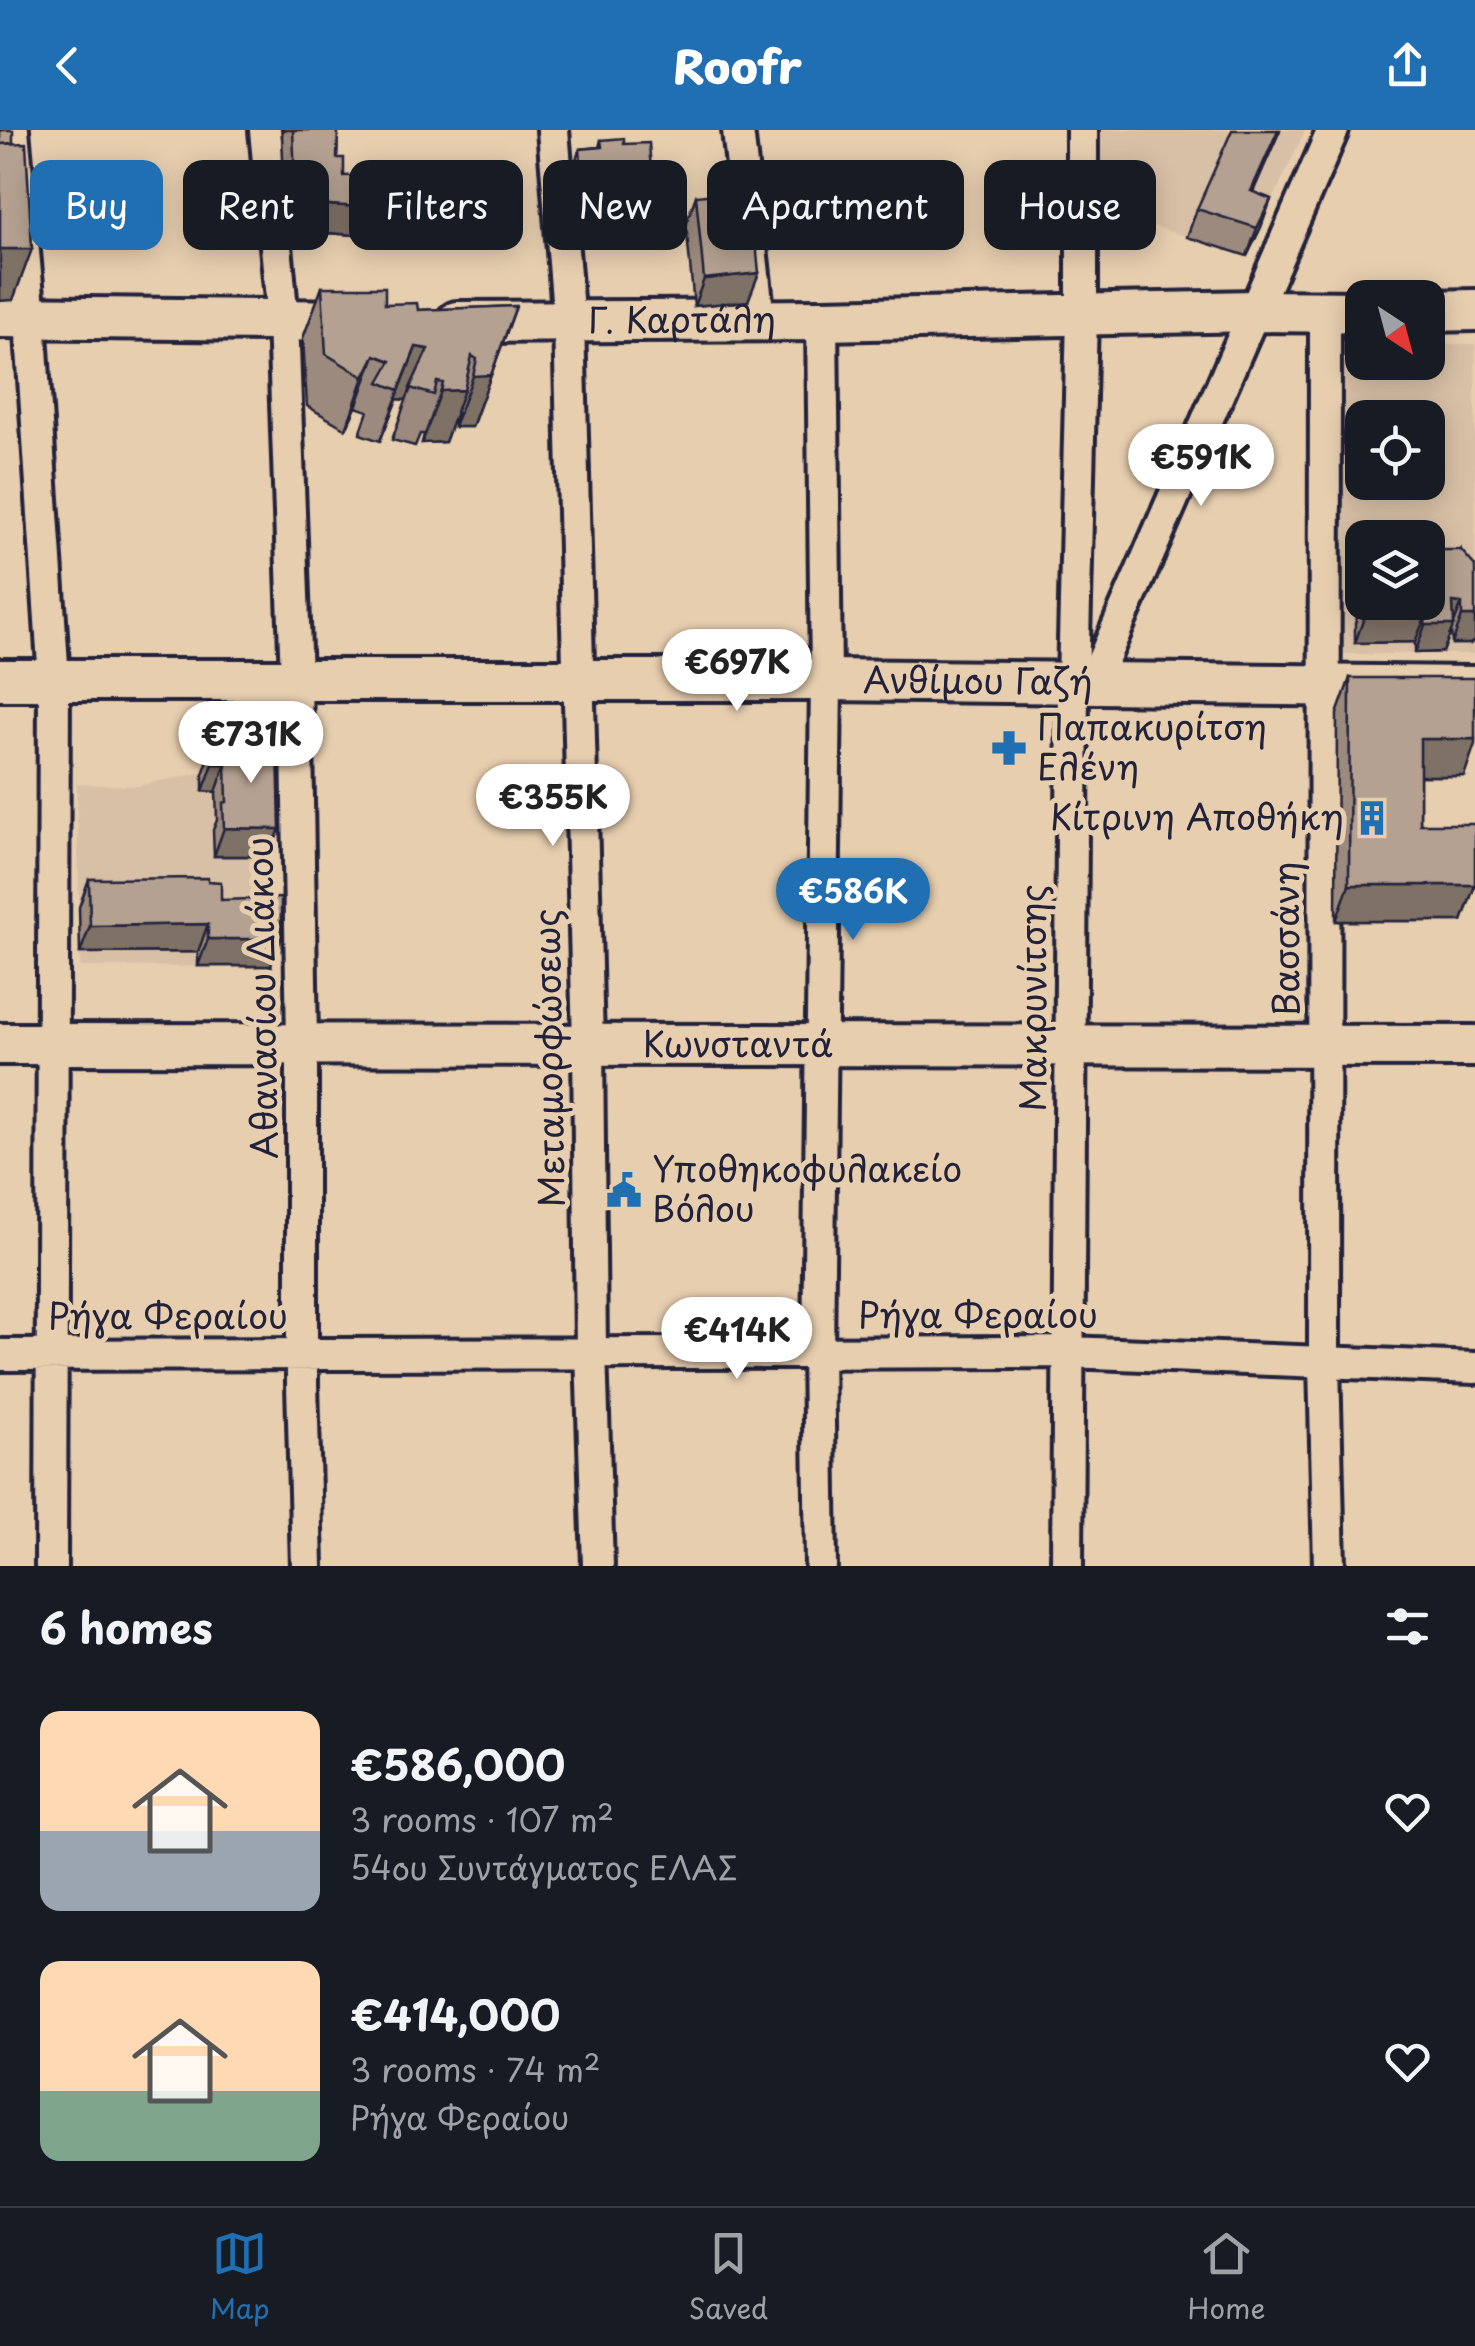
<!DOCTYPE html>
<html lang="en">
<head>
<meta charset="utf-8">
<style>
	:root { --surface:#171b24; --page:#20242c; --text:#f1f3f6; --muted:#9ea1a6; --line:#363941; --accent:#1f6fb2 }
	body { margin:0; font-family:"Playpen Sans",sans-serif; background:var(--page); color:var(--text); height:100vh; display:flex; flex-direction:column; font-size:38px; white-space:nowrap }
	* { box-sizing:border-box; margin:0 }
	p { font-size:32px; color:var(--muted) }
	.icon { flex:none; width:55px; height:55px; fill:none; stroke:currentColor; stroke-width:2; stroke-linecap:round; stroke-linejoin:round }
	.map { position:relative; height:1436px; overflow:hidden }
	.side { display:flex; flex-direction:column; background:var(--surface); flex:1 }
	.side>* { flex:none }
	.hud { position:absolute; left:30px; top:30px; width:1415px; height:90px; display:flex; gap:20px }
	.needle { width:65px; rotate:144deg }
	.tools { position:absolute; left:1345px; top:150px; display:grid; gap:20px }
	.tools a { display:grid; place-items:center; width:100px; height:100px; border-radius:20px; background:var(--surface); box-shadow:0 5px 25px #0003; font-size:50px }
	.price { position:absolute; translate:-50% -85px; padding:0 22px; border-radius:35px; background:#fff; color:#222; font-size:32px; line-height:65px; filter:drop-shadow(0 2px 5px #0008) }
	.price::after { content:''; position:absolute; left:50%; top:60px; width:30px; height:22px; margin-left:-15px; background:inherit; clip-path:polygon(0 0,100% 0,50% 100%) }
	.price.selected { background:var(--accent); color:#fff }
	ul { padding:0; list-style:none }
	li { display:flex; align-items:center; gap:30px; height:250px; padding:0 40px }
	li span { display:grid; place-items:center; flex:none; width:280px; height:200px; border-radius:20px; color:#555 }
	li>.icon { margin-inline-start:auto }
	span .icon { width:120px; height:120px; fill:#fffc; stroke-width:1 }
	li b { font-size:42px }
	h2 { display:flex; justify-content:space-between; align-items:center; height:120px; padding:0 40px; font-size:42px }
	.tag { padding:0 35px; border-radius:20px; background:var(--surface); box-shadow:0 5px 25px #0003; font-size:35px; line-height:90px }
	.tag.selected { background:var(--accent); color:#fff }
	header { display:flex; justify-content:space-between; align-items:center; height:130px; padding:0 40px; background:var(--accent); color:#fff; font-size:45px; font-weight:800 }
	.tab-bar { display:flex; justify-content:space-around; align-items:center; height:140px; border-top:2px solid var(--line); background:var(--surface); font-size:28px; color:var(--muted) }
	.tab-bar a { display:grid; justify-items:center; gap:5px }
	.tab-bar .selected { color:var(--accent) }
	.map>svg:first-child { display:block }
	.built { fill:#d8c0a6; fill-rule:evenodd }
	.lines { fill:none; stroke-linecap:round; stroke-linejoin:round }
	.minor-casing { stroke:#22223b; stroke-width:38 }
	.tertiary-casing { stroke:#22223b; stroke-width:48 }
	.minor { stroke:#e7ceaf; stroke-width:30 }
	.tertiary { stroke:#e7ceaf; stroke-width:40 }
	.wall { fill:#9b8a7d; stroke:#22223b; stroke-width:2.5 }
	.shaded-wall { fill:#7e7166; stroke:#22223b; stroke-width:2.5 }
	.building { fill:#b4a191; stroke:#22223b; stroke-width:2.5 }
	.labels { text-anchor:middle; stroke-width:10; stroke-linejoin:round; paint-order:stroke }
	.street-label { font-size:35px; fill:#22223b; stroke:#e7ceaf }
	.poi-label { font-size:35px; fill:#22223b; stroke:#e7ceaf; text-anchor:start }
</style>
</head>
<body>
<header><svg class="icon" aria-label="back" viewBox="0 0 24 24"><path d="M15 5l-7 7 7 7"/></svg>Roofr<svg class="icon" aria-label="share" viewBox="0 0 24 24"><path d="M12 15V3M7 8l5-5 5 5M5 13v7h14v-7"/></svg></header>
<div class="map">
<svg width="1475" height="1436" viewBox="0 0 1475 1436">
	<rect width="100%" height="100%" fill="#e7ceaf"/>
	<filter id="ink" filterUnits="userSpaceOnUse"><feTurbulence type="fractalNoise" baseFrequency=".01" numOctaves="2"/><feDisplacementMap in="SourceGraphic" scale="20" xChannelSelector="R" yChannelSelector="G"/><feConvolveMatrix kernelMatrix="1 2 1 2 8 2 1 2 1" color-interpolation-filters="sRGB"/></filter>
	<g filter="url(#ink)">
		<path class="built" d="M1102 0H1305L1247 126 1100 79Z
			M1428 214H1475V524H1342V215H1362V232H1428ZM1362 288H1428V352H1362ZM1362 408H1428V472H1362Z
			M199 643 268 644 271 836 80 837 77 654 136 656Z"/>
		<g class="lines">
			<defs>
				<path id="minor" d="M13 0 30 188 54 550 51 1436
					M265 0 283 190 296 548 302 913V1254L307 1436
					M553 0 569 193 588 913 591 1222 598 1436
					M738 0 759 190
					M1325 182 1324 1233 1329 1436
					M1093 553 1333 0
					M0 1225 1068 1222 1475 1238
					M821 1436 818 1222 826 550 822 190
					M1067 1436 1073 552 1082 185V0"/>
				<g id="tertiary">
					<path d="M1428 181 1475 180"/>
					<path d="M0 187 364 191"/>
					<path id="s1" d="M457 192 822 190 1255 181 1362 182"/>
					<path id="s2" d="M0 550H826L1475 557"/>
					<path id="s3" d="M0 914 1475 916"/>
				</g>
			</defs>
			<use href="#minor" class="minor-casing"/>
			<use href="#tertiary" class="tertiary-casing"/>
			<use href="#minor" class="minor"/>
			<use href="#tertiary" class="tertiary"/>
		</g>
		<path class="wall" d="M283 0H338L337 28 344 46 378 78 368 106 286 100 282 5Z
			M1280 0 1253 62 1271 69 1261 97 1247 126 1187 107 1197 79Z
			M601 10 624 14 653 68 646 87 577 92 573 37 580 19 599 17Z
			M696 66 748 171 694 176 686 93Z
			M322 157 385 174 418 180 516 176 472 297H454L457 280 445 312 422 313 424 304H420L415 316 392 310 406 270 397 269 380 311 360 304 368 281 356 277 346 299 307 276 303 208Z
			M1461 420 1470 514H1452L1451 500 1443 522 1415 523V512L1355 513V493L1363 472H1428Z
			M1350 548 1464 646H1420V694L1475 755 1462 791H1336L1337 584Z
			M213 616H278L269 726H214L213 700 217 690 216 662 203 661V644Z
			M89 749 208 751 271 836H198V822L80 823 79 777Z"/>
		<path class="shaded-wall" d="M1278 0H1280L1241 88 1251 61Z
			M653 68 646 87 577 92 584 73Z
			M1271 69 1261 97 1247 126 1257 98Z
			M296 73 378 78 368 106 286 100Z
			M0 119H32L13 170 0 171Z
			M759 143 748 171 694 176 704 149Z
			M516 176 472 297H454L473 246Z
			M416 217 428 219 406 270 397 269 380 311Z
			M375 225 356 277 346 299 364 247Z
			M464 260 445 312 422 313 441 261Z
			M1453 472 1462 473 1443 522 1415 523 1425 495Z
			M1365 485H1426L1415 512 1355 513Z
			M1462 486H1475V510L1470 514H1452Z
			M1420 609H1475V614L1464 646H1407Z
			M213 634H226L216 662 203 661Z
			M224 698 280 699 269 726H214Z
			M1349 755H1475L1462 791H1336Z
			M208 794 198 822 80 823 90 796Z
			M208 809H281L271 836H198Z"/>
		<path class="building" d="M0 0H13V13L0 14Z
			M293 0H338L337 28H344V46L373 45 378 78 296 73Z
			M1232 0H1278L1251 61 1271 69 1257 98 1197 79Z
			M624 8V14L649 13 653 68 584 73 580 19 602 17 601 10Z
			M26 13 32 119H0V14Z
			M751 60 759 143 704 149 696 66Z
			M322 157H385V174L417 173 418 180 516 176 491 245 473 246 477 229 472 226 464 260 441 261 443 253 437 252 434 265 410 258 428 219 416 217 399 260 379 252 391 231 375 225 364 247 326 224Z
			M1428 420H1461L1475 436V486H1462V473L1453 472 1454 495H1425L1426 485H1365V472H1428Z
			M1350 548H1475V609H1420V694H1475V755H1349Z
			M213 616H278L280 699 224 698 223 673 227 672 226 634H213Z
			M208 748V751L221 752V770L281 768V809H208V794L90 796 89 749Z"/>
	</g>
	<defs>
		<symbol id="pharmacy-bare" viewBox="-9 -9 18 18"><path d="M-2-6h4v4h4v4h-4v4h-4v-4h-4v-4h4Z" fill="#1f6fb2" stroke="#e7ceaf" stroke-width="2.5" paint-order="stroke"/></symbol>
		<symbol id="building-bare" viewBox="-9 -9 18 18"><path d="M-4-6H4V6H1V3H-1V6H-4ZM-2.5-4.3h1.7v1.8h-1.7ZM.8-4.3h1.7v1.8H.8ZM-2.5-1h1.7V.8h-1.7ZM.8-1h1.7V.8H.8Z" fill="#1f6fb2" stroke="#e7ceaf" stroke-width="2.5" paint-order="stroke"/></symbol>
		<symbol id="civic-bare" viewBox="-9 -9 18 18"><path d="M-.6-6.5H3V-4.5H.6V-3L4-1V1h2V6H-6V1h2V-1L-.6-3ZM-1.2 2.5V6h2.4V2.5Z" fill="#1f6fb2" stroke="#e7ceaf" stroke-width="2.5" paint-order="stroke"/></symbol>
	</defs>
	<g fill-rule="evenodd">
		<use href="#pharmacy-bare" x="984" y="593" width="50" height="50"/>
		<use href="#building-bare" x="1347" y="663" width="50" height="50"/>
		<use href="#civic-bare" x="599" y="1035" width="50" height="50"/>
	</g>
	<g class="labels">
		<g class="street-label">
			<text dy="12" stroke="none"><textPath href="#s1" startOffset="225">Γ. Καρτάλη</textPath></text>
			<text dy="12" stroke="none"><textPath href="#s2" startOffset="978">Ανθίμου Γαζή</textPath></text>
			<text transform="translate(1287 809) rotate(-90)" y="12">Βασσάνη</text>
			<text transform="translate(263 868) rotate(-91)" y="12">Αθανασίου Διάκου</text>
			<text transform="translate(1034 868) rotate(-90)" y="12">Μακρυνίτσης</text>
			<text dy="12" stroke="none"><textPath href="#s3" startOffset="738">Κωνσταντά</textPath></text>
			<text transform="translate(550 928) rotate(-91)" y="12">Μεταμορφώσεως</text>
			<text x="978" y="1198">Ρήγα Φεραίου</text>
			<text x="168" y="1199">Ρήγα Φεραίου</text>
		</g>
		<g class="poi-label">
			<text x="1037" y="610">Παπακυρίτση<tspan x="1037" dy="40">Ελένη</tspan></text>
			<text x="1344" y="700" text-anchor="end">Κίτρινη Αποθήκη</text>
			<text x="652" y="1052">Υποθηκοφυλακείο<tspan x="652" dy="40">Βόλου</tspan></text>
		</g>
	</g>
</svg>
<div class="tools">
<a><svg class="needle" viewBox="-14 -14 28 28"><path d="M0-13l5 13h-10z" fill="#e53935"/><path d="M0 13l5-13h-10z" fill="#9ea1a6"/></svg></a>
<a><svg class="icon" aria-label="locate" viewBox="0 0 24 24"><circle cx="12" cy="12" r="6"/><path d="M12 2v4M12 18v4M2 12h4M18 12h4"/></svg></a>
<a><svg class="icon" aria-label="layers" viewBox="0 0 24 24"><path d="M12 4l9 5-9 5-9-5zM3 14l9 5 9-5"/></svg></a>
</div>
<b class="price" style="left:1201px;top:379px">€591K</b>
<b class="price" style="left:737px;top:584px">€697K</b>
<b class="price" style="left:251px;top:656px">€731K</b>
<b class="price" style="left:553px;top:719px">€355K</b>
<b class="price selected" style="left:853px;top:813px">€586K</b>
<b class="price" style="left:737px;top:1252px">€414K</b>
<div class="hud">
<a class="tag selected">Buy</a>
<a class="tag">Rent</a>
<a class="tag">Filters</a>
<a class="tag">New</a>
<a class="tag">Apartment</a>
<a class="tag">House</a>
</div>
</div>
<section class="side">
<h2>6 homes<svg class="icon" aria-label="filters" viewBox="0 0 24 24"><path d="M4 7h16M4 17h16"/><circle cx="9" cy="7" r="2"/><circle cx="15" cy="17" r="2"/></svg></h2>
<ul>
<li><span style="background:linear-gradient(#ffd9b3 60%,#9aa5b1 0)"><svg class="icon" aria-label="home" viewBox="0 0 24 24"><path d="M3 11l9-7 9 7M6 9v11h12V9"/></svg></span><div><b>€586,000</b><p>3 rooms · 107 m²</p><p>54ου Συντάγματος ΕΛΑΣ</p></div><svg class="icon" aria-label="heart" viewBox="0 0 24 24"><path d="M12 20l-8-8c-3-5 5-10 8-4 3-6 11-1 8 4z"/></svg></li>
<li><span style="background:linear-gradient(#ffd9b3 65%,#7fa58c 0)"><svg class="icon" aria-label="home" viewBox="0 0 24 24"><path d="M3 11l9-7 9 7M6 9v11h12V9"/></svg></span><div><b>€414,000</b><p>3 rooms · 74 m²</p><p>Ρήγα Φεραίου</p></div><svg class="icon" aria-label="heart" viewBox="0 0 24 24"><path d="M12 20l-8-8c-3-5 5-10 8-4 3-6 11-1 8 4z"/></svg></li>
</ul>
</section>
<nav class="tab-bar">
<a class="selected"><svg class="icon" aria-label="map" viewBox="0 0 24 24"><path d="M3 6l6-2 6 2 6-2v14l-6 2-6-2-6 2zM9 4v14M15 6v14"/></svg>Map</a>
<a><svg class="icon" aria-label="saved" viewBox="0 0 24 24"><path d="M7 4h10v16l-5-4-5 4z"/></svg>Saved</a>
<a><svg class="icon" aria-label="home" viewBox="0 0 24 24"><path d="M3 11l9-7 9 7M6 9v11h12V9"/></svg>Home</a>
</nav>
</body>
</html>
